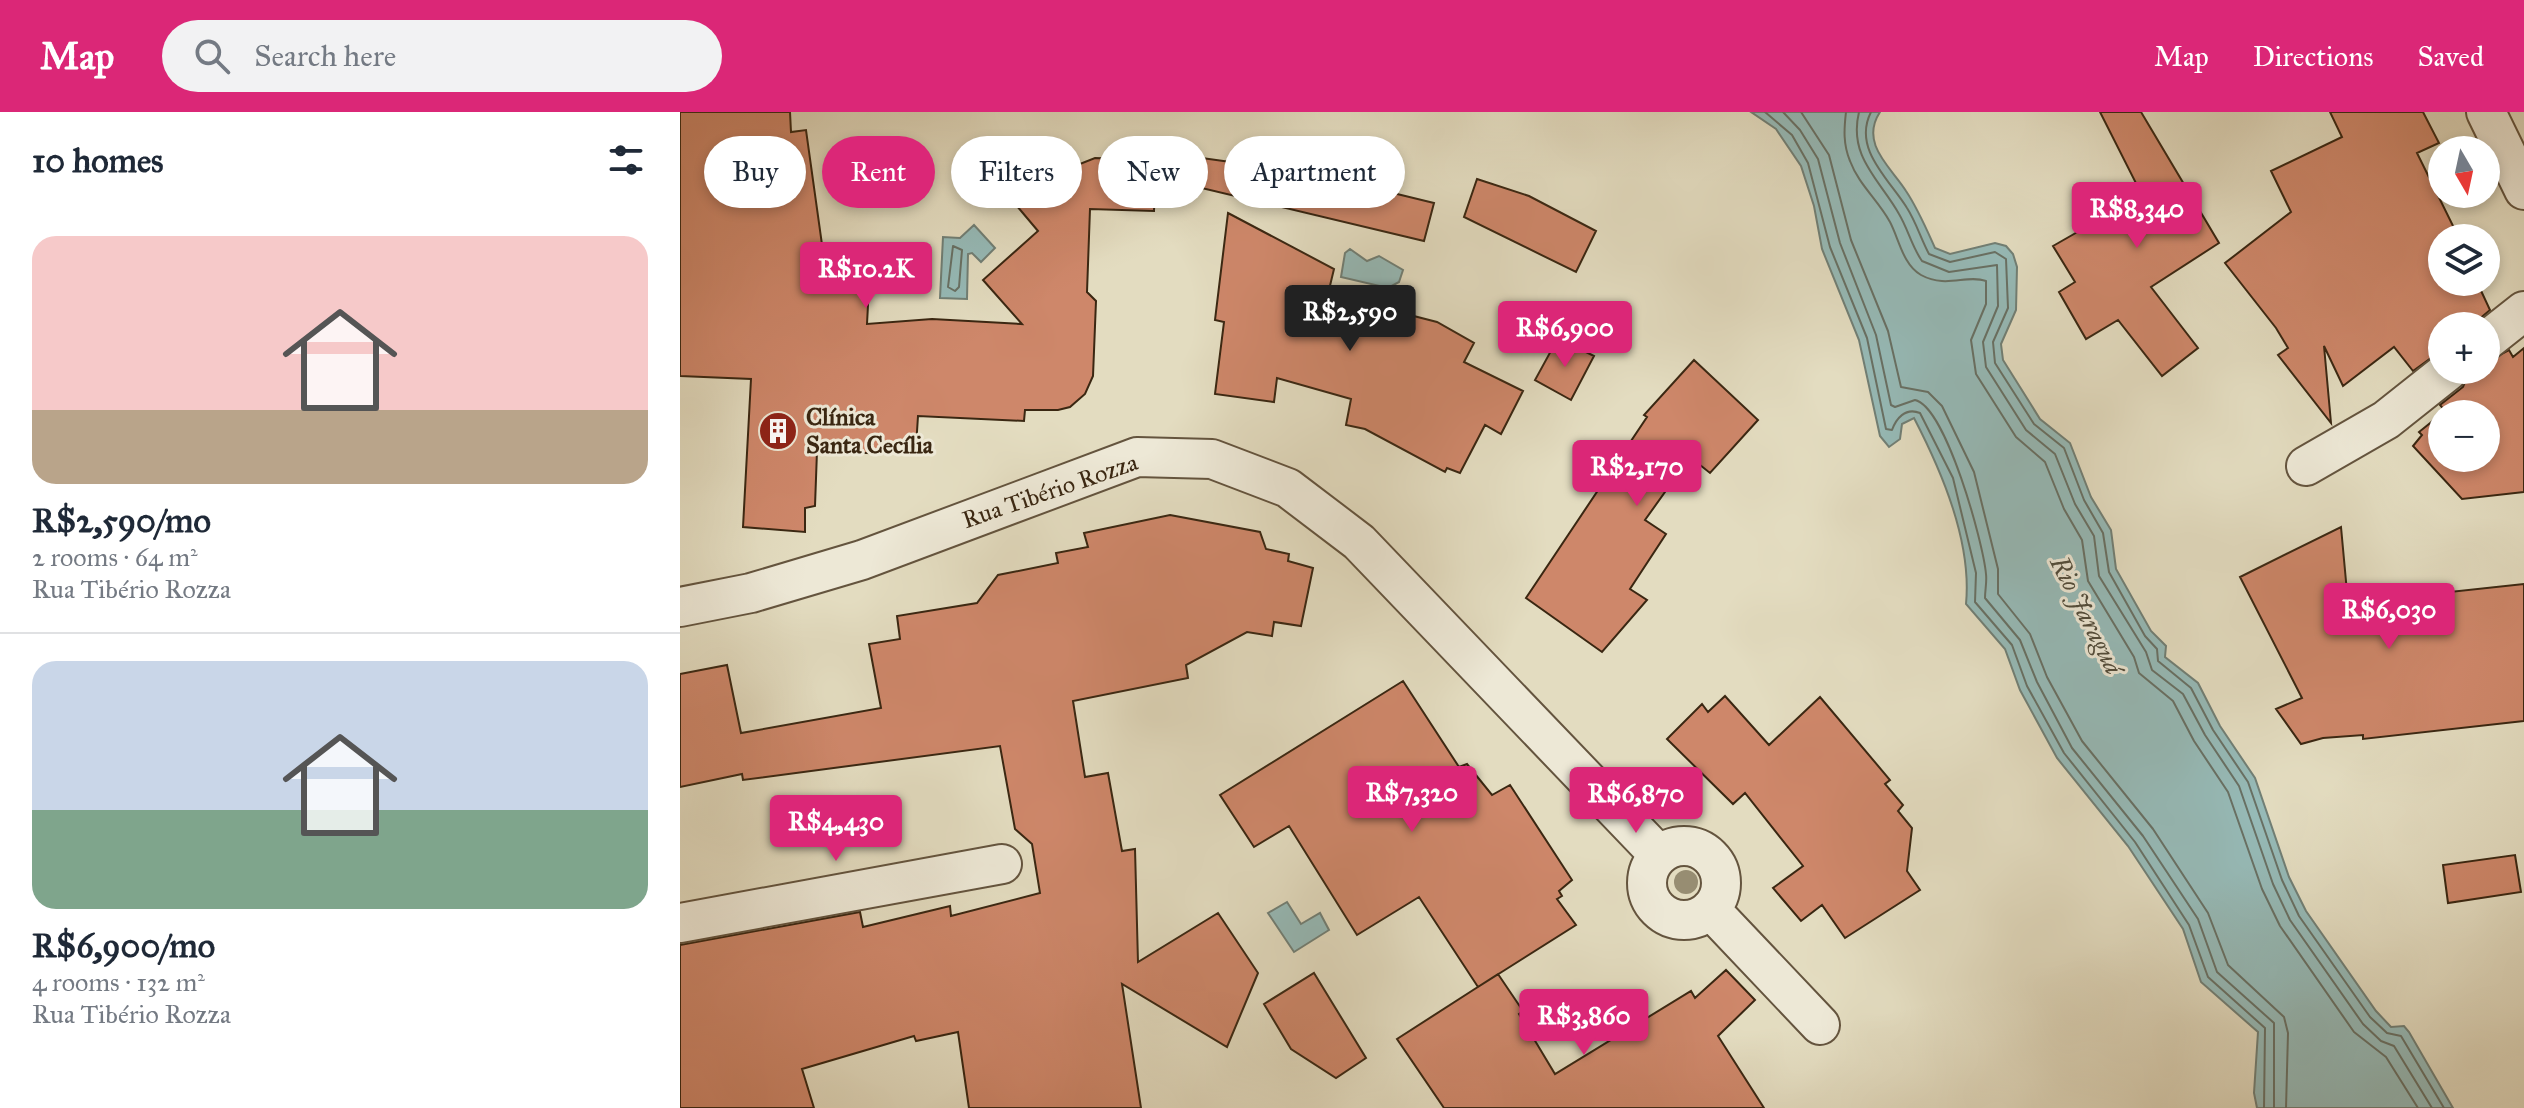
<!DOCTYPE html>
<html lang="en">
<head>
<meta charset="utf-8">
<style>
	:root { --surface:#fff; --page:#f2f2f3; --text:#1f2937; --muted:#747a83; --line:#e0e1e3; --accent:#db2777 }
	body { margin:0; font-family:"IM FELL Great Primer",serif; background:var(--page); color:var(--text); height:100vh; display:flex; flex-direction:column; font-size:30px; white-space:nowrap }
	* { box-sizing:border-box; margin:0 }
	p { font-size:26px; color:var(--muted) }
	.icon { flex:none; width:44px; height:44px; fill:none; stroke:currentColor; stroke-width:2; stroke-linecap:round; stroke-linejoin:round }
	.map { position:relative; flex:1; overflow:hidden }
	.details { display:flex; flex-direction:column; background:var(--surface); width:680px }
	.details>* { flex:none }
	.hud { position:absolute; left:24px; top:24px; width:760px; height:72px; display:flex; gap:16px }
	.needle { width:52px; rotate:171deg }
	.buttons { position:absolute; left:1748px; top:24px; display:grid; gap:16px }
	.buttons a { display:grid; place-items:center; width:72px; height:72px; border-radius:50%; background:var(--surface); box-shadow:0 4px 12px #0003; font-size:40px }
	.price { position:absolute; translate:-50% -68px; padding:0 18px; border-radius:8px; background:var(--accent); color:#fff; font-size:26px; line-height:52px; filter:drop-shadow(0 2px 4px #0008) }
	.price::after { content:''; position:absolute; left:50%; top:48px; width:24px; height:18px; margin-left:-12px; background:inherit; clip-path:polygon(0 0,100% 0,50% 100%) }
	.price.active { background:#222; color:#fff }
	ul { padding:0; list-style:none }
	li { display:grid; align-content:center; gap:16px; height:424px; padding:0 32px }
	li+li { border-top:2px solid var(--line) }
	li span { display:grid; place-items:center; height:248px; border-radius:24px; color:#555 }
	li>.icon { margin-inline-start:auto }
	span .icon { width:144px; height:144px; fill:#fffc; stroke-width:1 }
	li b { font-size:34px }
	h2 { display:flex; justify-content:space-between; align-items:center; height:96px; padding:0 32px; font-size:34px }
	.chip { padding:0 28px; border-radius:36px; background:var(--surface); box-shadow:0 4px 12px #0003; font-size:28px; line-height:72px }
	.chip.active { background:var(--accent); color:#fff }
	header { display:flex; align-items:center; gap:48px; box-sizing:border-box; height:112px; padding:0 40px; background:var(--accent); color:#fff }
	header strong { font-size:38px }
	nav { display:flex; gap:44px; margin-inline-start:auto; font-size:28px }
	.search { width:560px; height:72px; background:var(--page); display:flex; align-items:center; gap:20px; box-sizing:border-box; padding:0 28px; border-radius:44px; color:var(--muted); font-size:30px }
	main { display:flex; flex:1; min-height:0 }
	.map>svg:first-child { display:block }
	.water { fill:#96bab7; stroke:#717f75; stroke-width:2 }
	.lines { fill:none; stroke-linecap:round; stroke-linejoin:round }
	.shore { stroke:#687064; stroke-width:2 }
	.building { fill:#ce876a; stroke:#3a2712; stroke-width:2; fill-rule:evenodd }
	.minor-casing { stroke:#64543e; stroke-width:42 }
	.minor { stroke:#ede8d6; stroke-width:38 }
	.tree { fill:#978d72 }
	.labels { text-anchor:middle; stroke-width:6; stroke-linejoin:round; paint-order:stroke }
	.poi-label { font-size:24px; font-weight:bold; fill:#3a2712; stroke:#ede8d6; text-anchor:start }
	.street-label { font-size:24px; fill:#3a2712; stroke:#ede8d6 }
	.water-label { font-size:26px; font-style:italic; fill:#514c3b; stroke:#ede8d6 }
</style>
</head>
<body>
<header>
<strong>Map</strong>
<div class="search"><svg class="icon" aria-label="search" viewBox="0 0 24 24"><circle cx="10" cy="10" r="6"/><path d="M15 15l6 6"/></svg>Search here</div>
<nav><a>Map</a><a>Directions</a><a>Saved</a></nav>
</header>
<main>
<section class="details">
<h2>10 homes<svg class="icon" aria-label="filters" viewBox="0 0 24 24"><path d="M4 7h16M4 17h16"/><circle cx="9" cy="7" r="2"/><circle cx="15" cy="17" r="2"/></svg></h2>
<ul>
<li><span style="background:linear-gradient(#f6c9c9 70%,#b9a48a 0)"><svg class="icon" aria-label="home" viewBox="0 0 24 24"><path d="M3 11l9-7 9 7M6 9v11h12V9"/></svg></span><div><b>R$2,590/mo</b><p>2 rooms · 64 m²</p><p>Rua Tibério Rozza</p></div></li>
<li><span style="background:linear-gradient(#c9d6e8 60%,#7fa58c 0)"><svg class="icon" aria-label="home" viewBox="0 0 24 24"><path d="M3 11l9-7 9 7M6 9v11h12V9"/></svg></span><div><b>R$6,900/mo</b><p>4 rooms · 132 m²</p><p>Rua Tibério Rozza</p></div></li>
</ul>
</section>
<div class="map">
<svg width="1844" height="996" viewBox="0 0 1844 996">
	<rect width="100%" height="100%" fill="#e3dcc0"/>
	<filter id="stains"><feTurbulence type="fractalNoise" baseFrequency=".0025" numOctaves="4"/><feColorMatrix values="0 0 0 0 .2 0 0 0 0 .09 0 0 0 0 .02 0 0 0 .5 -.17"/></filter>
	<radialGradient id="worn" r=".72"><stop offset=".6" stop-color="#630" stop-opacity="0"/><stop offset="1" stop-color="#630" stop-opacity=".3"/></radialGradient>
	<path class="water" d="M1071 0H1200C1179 32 1212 56 1226 79 1238 97 1246 116 1255 136L1270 142 1315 131 1326 134 1333 142 1337 155 1336 198 1321 232 1323 248 1360 307 1390 331 1411 385 1431 418 1436 457 1471 519 1486 534 1485 545 1518 571 1540 614 1575 666 1609 765 1626 799 1696 899 1711 915 1724 914 1729 920 1773 996H1577L1574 981 1578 920 1521 870 1503 817 1448 734 1377 646 1340 578 1325 537 1286 492C1292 430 1262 360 1234 306L1222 312 1220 327 1209 335 1200 324 1179 228 1142 137 1134 94 1121 54 1096 17Z
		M294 113 315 136 301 150 292 141 288 142 287 187 260 186 263 125 280 126Z
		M670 137 687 149 699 144 723 158 719 170 708 176 661 165 665 141Z
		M607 790 621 812 640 801 649 818 614 840 588 801Z"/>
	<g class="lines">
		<path class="shore" d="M1085 0 1112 23 1128 51 1150 135 1187 226 1206 317 1212 318C1216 307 1225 295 1240 301L1273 366 1296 461 1295 490 1332 533 1347 574 1384 641 1455 730 1509 813 1528 865 1585 916 1584 996
			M1103 0 1120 18 1138 47 1160 131 1196 223 1211 293 1215 295 1235 288C1266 295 1303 430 1306 462 1307 470 1305 478 1305 486L1340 528 1357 570 1392 636 1463 724 1518 807 1537 860 1594 911V996
			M1121 0 1149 43 1171 128 1208 219 1221 275 1248 280 1262 294 1294 360 1318 457V482L1350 522 1367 565 1402 629 1473 717 1528 801 1548 853 1604 905 1608 921 1606 996
			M1166 0C1164 17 1163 32 1170 49 1179 73 1198 88 1210 110 1219 127 1223 153 1241 163 1267 177 1286 162 1306 169V192L1291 228 1296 262 1336 325 1365 350 1384 397 1402 428 1408 469 1454 545 1459 561 1493 589 1514 629 1548 680 1582 777 1600 814 1674 920 1706 945 1738 996
			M1179 0C1168 45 1200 68 1219 102 1228 117 1232 135 1242 149L1269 160 1317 153 1318 194 1303 230 1306 255 1346 318 1375 342 1395 392 1414 424 1419 464 1466 540 1472 558 1503 582 1525 623 1559 674 1593 772 1610 808 1683 912 1701 929 1714 934 1752 996
			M1191 0C1172 37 1210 68 1227 96 1236 110 1241 127 1249 142L1270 150 1315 140 1326 147 1328 196 1313 230 1315 251 1354 312 1384 336 1404 388 1423 421 1429 460 1465 524 1477 537 1478 549 1511 576 1533 618 1568 670 1602 768 1619 804 1690 905 1707 921 1721 924 1764 996
			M273 134 282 138 279 175 275 179 268 175Z"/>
	</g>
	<path class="building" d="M0 0H110L111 20 126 18 145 154 191 136 187 212 252 207 342 212 303 168 358 119 326 81 415 46 476 48 474 99 410 97 407 180 416 189 413 264 405 282 390 295 378 298H345L344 309 238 304 236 335 210 336V342L137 339 135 394 125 396V420L63 415 71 267 0 264Z
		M1420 0H1461L1539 131 1471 175 1518 236 1482 264 1438 208 1406 227 1379 180 1395 170 1373 134 1462 83Z
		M1650 0H1743L1759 31 1737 41 1779 126H1762V170H1797L1810 198 1791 214H1762V238L1733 259 1714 235 1663 274 1644 234 1651 311 1598 243 1608 236 1596 216 1545 151 1611 100 1591 59 1662 25Z
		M493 42 673 67 672 71 754 91 744 129 488 68Z
		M797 67 849 84 916 119 896 160 784 105Z
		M548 101 654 157 648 182 757 210 794 231 784 250 843 279 821 322 805 313 780 361 767 356 765 360 685 317 666 313 671 287 597 266 594 290 535 282 544 210 535 208Z
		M878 226 914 244 891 288 855 268Z
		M1844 236V380L1782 387 1733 334 1742 323 1739 320 1765 299 1760 293 1783 275 1790 258H1806V250L1829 238 1833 245ZM1762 302H1806V346H1762Z
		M1014 248 1078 308 1030 361 1010 345 965 408 986 422 950 477 967 488 922 540 846 486 967 305 964 303Z
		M490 403 580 420 586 437 609 442 608 449 633 456 621 514 594 510 592 524 567 520 506 553 508 566 393 589 405 665 428 661 442 739 455 737 458 850 538 801 578 861 547 935 442 872 461 996H289L278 920 236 929 234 924 122 957 134 996H0V833L180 800 183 815 270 794 271 804 360 781 352 732 335 717 320 634 63 668 62 662 0 675V562L47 553 61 621 201 596 189 532 220 527 217 504 297 491 318 463 378 451 376 441 408 435 404 421Z
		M1661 415 1668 491 1844 472V609L1683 627V623L1643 626 1621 632 1596 597 1622 586 1560 465Z
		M723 569 779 655 787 652 812 683 830 673 892 768 879 779 882 784 877 787 896 813 798 875 739 785 677 823 609 714 574 735 540 683Z
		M1045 584 1089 633 1140 585 1210 668 1205 672 1223 693 1218 699 1232 716 1227 759 1240 778 1165 826 1142 793 1121 809 1093 776 1123 754 1065 681 1053 692 987 627 1022 592 1028 600Z
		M1835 743 1841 780 1768 791 1763 753Z
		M1046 858 1075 888 1038 924 1084 996H764L717 927 818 862 843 899 839 902 875 962 1011 879 1015 886Z
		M634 861 686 946 656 966 611 937 584 892Z"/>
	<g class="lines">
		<defs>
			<path id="minor" d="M1806 0 1844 78
				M1806 229 1844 199
				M1626 354 1706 308 1769 258
				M0 495 71 481 182 448 457 345 532 347 608 376 679 430 979 743
				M967 771a37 37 0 1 1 74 0a37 37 0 1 1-74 0Z
				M1030 797 1140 913
				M0 811 322 752"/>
		</defs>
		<use href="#minor" class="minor-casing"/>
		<use href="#minor" class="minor"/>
	</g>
	<circle class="tree" cx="1006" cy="770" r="12"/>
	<defs>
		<symbol id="building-disc" viewBox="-11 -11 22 22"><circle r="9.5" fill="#8f2418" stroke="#ede8d6"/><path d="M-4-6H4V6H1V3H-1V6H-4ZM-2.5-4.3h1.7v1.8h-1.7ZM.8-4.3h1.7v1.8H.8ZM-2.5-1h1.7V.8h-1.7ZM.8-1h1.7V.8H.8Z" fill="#fff"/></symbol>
	</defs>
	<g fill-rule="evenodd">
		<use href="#building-disc" x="76" y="297" width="44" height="44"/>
	</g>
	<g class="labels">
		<g class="poi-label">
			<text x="126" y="313">Clínica<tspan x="126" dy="28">Santa Cecília</tspan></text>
		</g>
		<g class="street-label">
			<text transform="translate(370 379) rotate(-19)" y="8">Rua Tibério Rozza</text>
		</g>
		<g class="water-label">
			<text transform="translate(1407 503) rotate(63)" y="9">Rio Jaraguá</text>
		</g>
	</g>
	<rect width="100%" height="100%" filter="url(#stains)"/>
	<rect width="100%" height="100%" fill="url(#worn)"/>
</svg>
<div class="buttons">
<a><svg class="needle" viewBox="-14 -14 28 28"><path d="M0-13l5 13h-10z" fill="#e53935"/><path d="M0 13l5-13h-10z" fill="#747a83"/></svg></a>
<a><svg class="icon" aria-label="layers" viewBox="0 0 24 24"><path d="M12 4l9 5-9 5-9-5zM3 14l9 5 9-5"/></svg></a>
<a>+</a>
<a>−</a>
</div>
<b class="price" style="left:1457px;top:138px">R$8,340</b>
<b class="price" style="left:186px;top:198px">R$10.2K</b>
<b class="price active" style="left:670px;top:241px">R$2,590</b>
<b class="price" style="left:885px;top:257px">R$6,900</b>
<b class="price" style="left:957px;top:396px">R$2,170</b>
<b class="price" style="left:1709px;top:539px">R$6,030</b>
<b class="price" style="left:732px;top:722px">R$7,320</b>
<b class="price" style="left:956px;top:723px">R$6,870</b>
<b class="price" style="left:156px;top:751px">R$4,430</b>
<b class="price" style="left:904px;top:945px">R$3,860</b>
<div class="hud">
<a class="chip">Buy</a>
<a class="chip active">Rent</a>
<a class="chip">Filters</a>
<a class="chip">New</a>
<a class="chip">Apartment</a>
</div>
</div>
</main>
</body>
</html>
